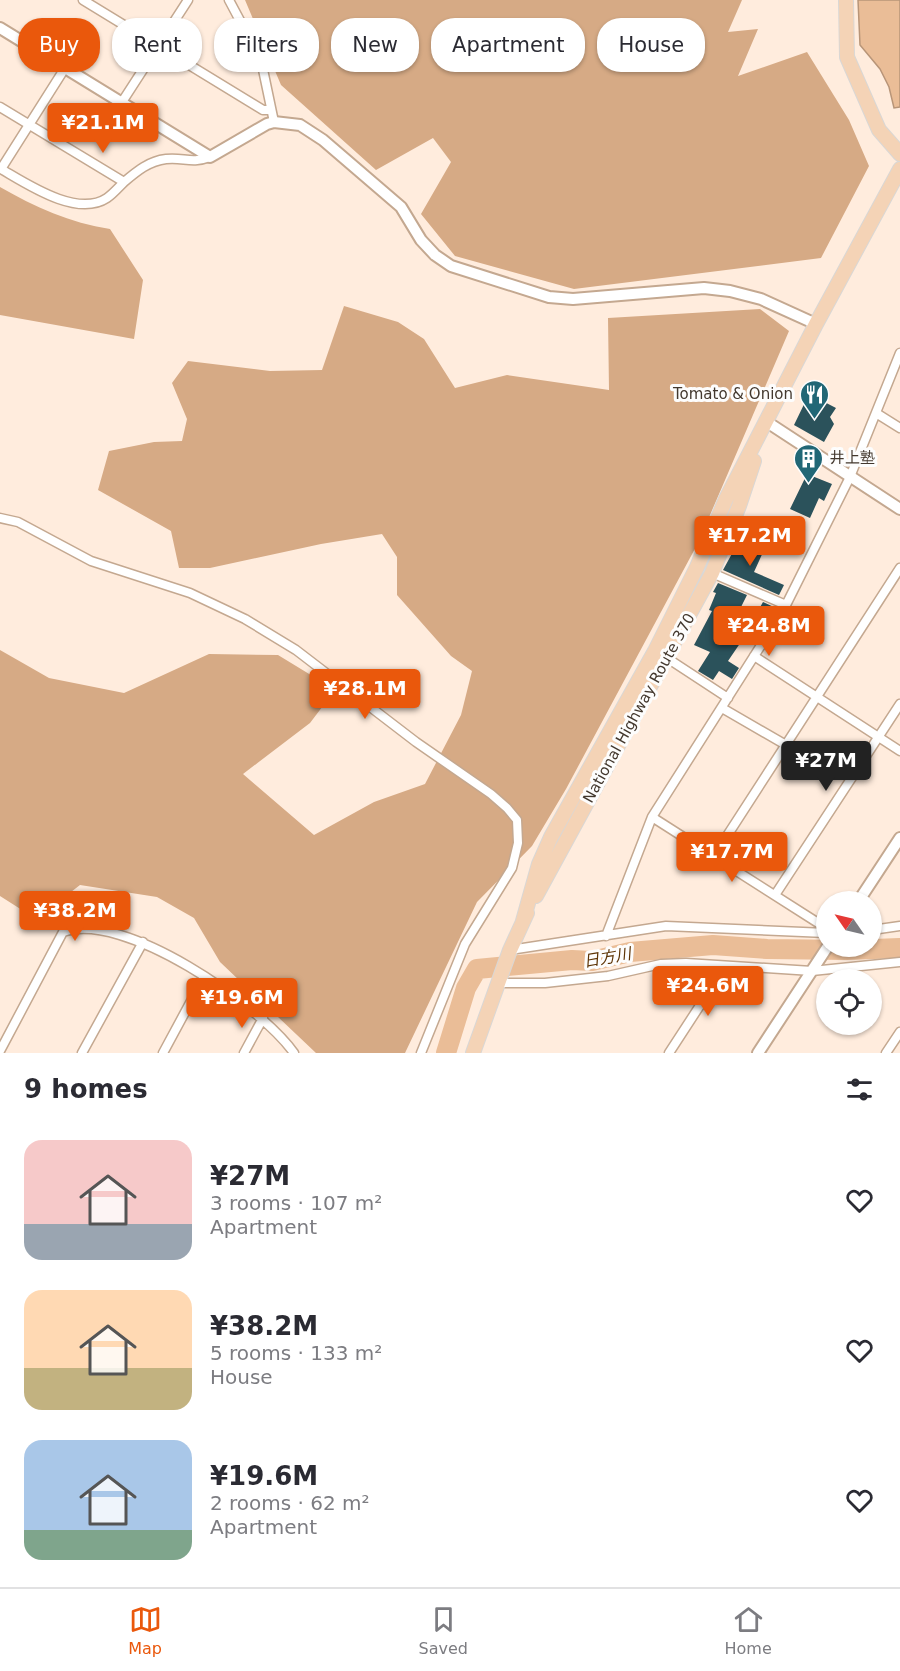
<!DOCTYPE html>
<html lang="en">
<head>
<meta charset="utf-8">
<style>
	:root { --surface:#fff; --page:#f2f2f3; --text:#2b2b33; --muted:#7c7c81; --line:#e1e1e2; --accent:#ea580c }
	body { margin:0; font-family:"DejaVu Sans","Noto Sans JP",sans-serif; background:var(--page); color:var(--text); height:100vh; display:flex; flex-direction:column; font-size:22px; white-space:nowrap }
	* { box-sizing:border-box; margin:0 }
	p { font-size:20px; color:var(--muted) }
	.icon { flex:none; width:33px; height:33px; fill:none; stroke:currentColor; stroke-width:2; stroke-linecap:round; stroke-linejoin:round }
	.map { position:relative; height:1053px; overflow:hidden }
	.panel { display:flex; flex-direction:column; background:var(--surface); flex:1 }
	.panel>* { flex:none }
	.guide { position:absolute; left:18px; top:18px; width:864px; height:54px; display:flex; gap:12px }
	.needle { width:39px; rotate:304deg }
	.controls { position:absolute; left:816px; top:891px; display:grid; gap:12px }
	.controls a { display:grid; place-items:center; width:66px; height:66px; border-radius:50%; background:var(--surface); box-shadow:0 2px 4px #0004; font-size:30px }
	.price { position:absolute; translate:-50% -51px; padding:0 14px; border-radius:6px; background:var(--accent); color:#fff; font-size:20px; line-height:39px; filter:drop-shadow(0 2px 3px #0008) }
	.price::after { content:''; position:absolute; left:50%; top:36px; width:18px; height:14px; margin-left:-9px; background:inherit; clip-path:polygon(0 0,100% 0,50% 100%) }
	.price.current { background:#222; color:#fff }
	ul { padding:0; list-style:none }
	li { display:flex; align-items:center; gap:18px; height:150px; padding:0 24px }
	li span { display:grid; place-items:center; flex:none; width:168px; height:120px; border-radius:18px; color:#555 }
	li>.icon { margin-inline-start:auto }
	span .icon { width:72px; height:72px; fill:#fffc; stroke-width:1 }
	li b { font-size:26px }
	h2 { display:flex; justify-content:space-between; align-items:center; height:72px; padding:0 24px; font-size:26px }
	.tag { padding:0 21px; border-radius:24px; background:var(--surface); box-shadow:0 2px 4px #0004; font-size:21px; line-height:54px }
	.tag.current { background:var(--accent); color:#fff }
	.menu { display:flex; justify-content:space-around; align-items:center; height:84px; border-top:2px solid var(--line); background:var(--surface); font-size:16px; color:var(--muted) }
	.menu a { display:grid; justify-items:center; gap:3px }
	.menu .current { color:var(--accent) }
	.map>svg:first-child { display:block }
	.forest { fill:#d6aa85 }
	.water { fill:#eabd97; stroke:#b89578; stroke-width:1.5 }
	.lines { fill:none; stroke-linecap:round; stroke-linejoin:round }
	.river { stroke:#eabd97; stroke-width:20 }
	.building { fill:#2b525b }
	.minor-casing { stroke:#c4a890; stroke-width:11 }
	.tertiary-casing { stroke:#c4a890; stroke-width:14 }
	.trunk-casing { stroke:#d9d7d5; stroke-width:16 }
	.minor { stroke:#fff; stroke-width:8 }
	.tertiary { stroke:#fff; stroke-width:10 }
	.trunk { stroke:#f4d3b6; stroke-width:14 }
	.labels { text-anchor:middle; stroke-width:6; stroke-linejoin:round; paint-order:stroke }
	.poi-label { font-size:15px; fill:#43382e; stroke:#fdfdfd; text-anchor:end }
	.street-label { font-size:15px; fill:#43382e; stroke:#fdfdfd }
	.water-label { font-size:16px; font-style:italic; fill:#5d3304; stroke:#fdfdfd }
</style>
</head>
<body>
<div class="map">
<svg width="900" height="1053" viewBox="0 0 900 1053">
	<rect width="100%" height="100%" fill="#ffecdd"/>
	<path class="forest" d="M245 0H742L728 32 758 29 738 76 807 52 849 120 869 166 821 258 574 289 455 256 421 214 451 162 433 138 376 170 281 85Z
		M0 187C35 207 70 223 110 229L143 280 134 339 0 315Z
		M344 306 398 322 424 339 455 388 507 375 609 390 608 318 760 309 789 331 698 543 566 789 532 846 477 902 405 1053H316L220 962 194 918 157 897 80 885 49 909 33 917 0 896V650L49 678 124 693 209 654 278 655 319 680 332 694 310 723 243 774 314 835 374 802 425 784 461 715 472 671 451 656 397 595V557L382 534 321 544 210 568H179L171 531 98 490 109 451 154 442 182 441 187 419 172 383 188 361 270 371 322 370Z"/>
	<path class="water" d="M858 0H900V107L894 108 889 87 880 69 860 45Z"/>
	<g class="lines">
		<path class="river" d="M446 1053 466 988 477 969 572 960 592 961 630 952 713 945 767 949 847 950 900 948"/>
	</g>
	<path class="building" d="M809 394 836 408 830 417 834 424 824 442 794 425Z
		M807 474 832 484 824 501 819 498 810 518 790 509Z
		M740 539 764 550 754 572 784 585 779 595 723 570Z
		M718 583 747 595 740 609 754 618 763 602 776 608 768 622 765 620 751 640 745 636 728 661 739 668 732 679 719 671 713 680 698 671 710 652 694 645 712 611 709 610 716 593 713 592Z"/>
	<g class="lines">
		<defs>
			<path id="minor" d="M83 0 263 110H271
				M229 0 261 60 274 122
				M65 68 1 169C27 184 77 218 107 198 113 194 118 188 124 182
				M122 102 188 0
				M0 107 124 182C137 171 149 161 166 159 184 157 191 164 210 157
				M876 413 900 428
				M0 518 18 522 91 561 190 593 245 619 296 650 416 742 491 794 507 808 517 820 518 843 512 868 465 944 421 1053
				M712 573 786 605
				M754 656 900 751
				M667 658 728 698
				M722 708 786 745
				M652 817 826 928
				M714 856 900 568
				M775 895 900 704
				M872 930 900 926
				M606 936 652 817 784 609 850 477 900 353
				M510 950 666 926 826 933
				M498 983H545L608 976 661 964 686 963 812 971 900 962
				M0 1051 63 932C123 910 260 1005 294 1053
				M82 1053 143 942
				M163 1053 204 977
				M244 1053 263 1018
				M669 1053 725 967
				M886 1053 900 1032"/>
			<path id="tertiary" d="M0 28 210 157 267 124 274 122 300 125 323 140 401 207 421 240 435 255 451 266 549 297 573 299 704 288 730 291 761 299 816 324
				M767 422 900 509
				M858 902 900 838
				M758 1053 828 946"/>
			<path id="trunk" d="M846 0 847 57 879 130 900 154
				M536 896 712 573 739 506 754 461
				M523 921 539 864 551 837 655 651 697 567 726 499 816 324 900 169
				M473 1053 510 950 527 913"/>
		</defs>
		<use href="#minor" class="minor-casing"/>
		<use href="#tertiary" class="tertiary-casing"/>
		<use href="#trunk" class="trunk-casing"/>
		<use href="#minor" class="minor"/>
		<use href="#tertiary" class="tertiary"/>
		<use href="#trunk" class="trunk"/>
	</g>
	<defs>
		<symbol id="restaurant-pin" viewBox="-11 -11 22 30"><path d="M0 17L-7.5 6A9.5 9.5 0 1 1 7.5 6Z" fill="#216776" stroke="#fdfdfd"/><path d="M-5-6h1v4h1v-4h1v4h1v-4h1v5L-1.5 .5V6h-2V.5L-5-1ZM5-6V6H3V1.5H1.5Q1.5-4 5-6Z" fill="#fff"/></symbol>
		<symbol id="building-pin" viewBox="-11 -11 22 30"><path d="M0 17L-7.5 6A9.5 9.5 0 1 1 7.5 6Z" fill="#216776" stroke="#fdfdfd"/><path d="M-4-6H4V6H1V3H-1V6H-4ZM-2.5-4.3h1.7v1.8h-1.7ZM.8-4.3h1.7v1.8H.8ZM-2.5-1h1.7V.8h-1.7ZM.8-1h1.7V.8H.8Z" fill="#fff"/></symbol>
	</defs>
	<g fill-rule="evenodd">
		<use href="#restaurant-pin" x="798" y="378" width="33" height="45"/>
		<use href="#building-pin" x="792" y="442" width="33" height="45"/>
	</g>
	<g class="labels">
		<g class="poi-label">
			<text x="793" y="399">Tomato &amp; Onion</text>
			<text x="830" y="463" text-anchor="start">井上塾</text>
		</g>
		<g class="street-label">
			<text transform="translate(639 708) rotate(-61)" y="5">National Highway Route 370</text>
		</g>
		<g class="water-label">
			<text transform="translate(607 957) rotate(-10)" y="6">日方川</text>
		</g>
	</g>
</svg>
<div class="controls">
<a><svg class="needle" viewBox="-14 -14 28 28"><path d="M0-13l5 13h-10z" fill="#e53935"/><path d="M0 13l5-13h-10z" fill="#7c7c81"/></svg></a>
<a><svg class="icon" aria-label="locate" viewBox="0 0 24 24"><circle cx="12" cy="12" r="6"/><path d="M12 2v4M12 18v4M2 12h4M18 12h4"/></svg></a>
</div>
<b class="price" style="left:103px;top:154px">¥21.1M</b>
<b class="price" style="left:750px;top:567px">¥17.2M</b>
<b class="price" style="left:769px;top:657px">¥24.8M</b>
<b class="price" style="left:365px;top:720px">¥28.1M</b>
<b class="price current" style="left:826px;top:792px">¥27M</b>
<b class="price" style="left:732px;top:883px">¥17.7M</b>
<b class="price" style="left:75px;top:942px">¥38.2M</b>
<b class="price" style="left:708px;top:1017px">¥24.6M</b>
<b class="price" style="left:242px;top:1029px">¥19.6M</b>
<div class="guide">
<a class="tag current">Buy</a>
<a class="tag">Rent</a>
<a class="tag">Filters</a>
<a class="tag">New</a>
<a class="tag">Apartment</a>
<a class="tag">House</a>
</div>
</div>
<section class="panel">
<h2>9 homes<svg class="icon" aria-label="filters" viewBox="0 0 24 24"><path d="M4 7h16M4 17h16"/><circle cx="9" cy="7" r="2"/><circle cx="15" cy="17" r="2"/></svg></h2>
<ul>
<li><span style="background:linear-gradient(#f6c9c9 70%,#9aa5b1 0)"><svg class="icon" aria-label="home" viewBox="0 0 24 24"><path d="M3 11l9-7 9 7M6 9v11h12V9"/></svg></span><div><b>¥27M</b><p>3 rooms · 107 m²</p><p>Apartment</p></div><svg class="icon" aria-label="heart" viewBox="0 0 24 24"><path d="M12 20l-8-8c-3-5 5-10 8-4 3-6 11-1 8 4z"/></svg></li>
<li><span style="background:linear-gradient(#ffd9b3 65%,#c2b280 0)"><svg class="icon" aria-label="home" viewBox="0 0 24 24"><path d="M3 11l9-7 9 7M6 9v11h12V9"/></svg></span><div><b>¥38.2M</b><p>5 rooms · 133 m²</p><p>House</p></div><svg class="icon" aria-label="heart" viewBox="0 0 24 24"><path d="M12 20l-8-8c-3-5 5-10 8-4 3-6 11-1 8 4z"/></svg></li>
<li><span style="background:linear-gradient(#a9c7e8 75%,#7fa58c 0)"><svg class="icon" aria-label="home" viewBox="0 0 24 24"><path d="M3 11l9-7 9 7M6 9v11h12V9"/></svg></span><div><b>¥19.6M</b><p>2 rooms · 62 m²</p><p>Apartment</p></div><svg class="icon" aria-label="heart" viewBox="0 0 24 24"><path d="M12 20l-8-8c-3-5 5-10 8-4 3-6 11-1 8 4z"/></svg></li>
</ul>
</section>
<nav class="menu">
<a class="current"><svg class="icon" aria-label="map" viewBox="0 0 24 24"><path d="M3 6l6-2 6 2 6-2v14l-6 2-6-2-6 2zM9 4v14M15 6v14"/></svg>Map</a>
<a><svg class="icon" aria-label="saved" viewBox="0 0 24 24"><path d="M7 4h10v16l-5-4-5 4z"/></svg>Saved</a>
<a><svg class="icon" aria-label="home" viewBox="0 0 24 24"><path d="M3 11l9-7 9 7M6 9v11h12V9"/></svg>Home</a>
</nav>
</body>
</html>
